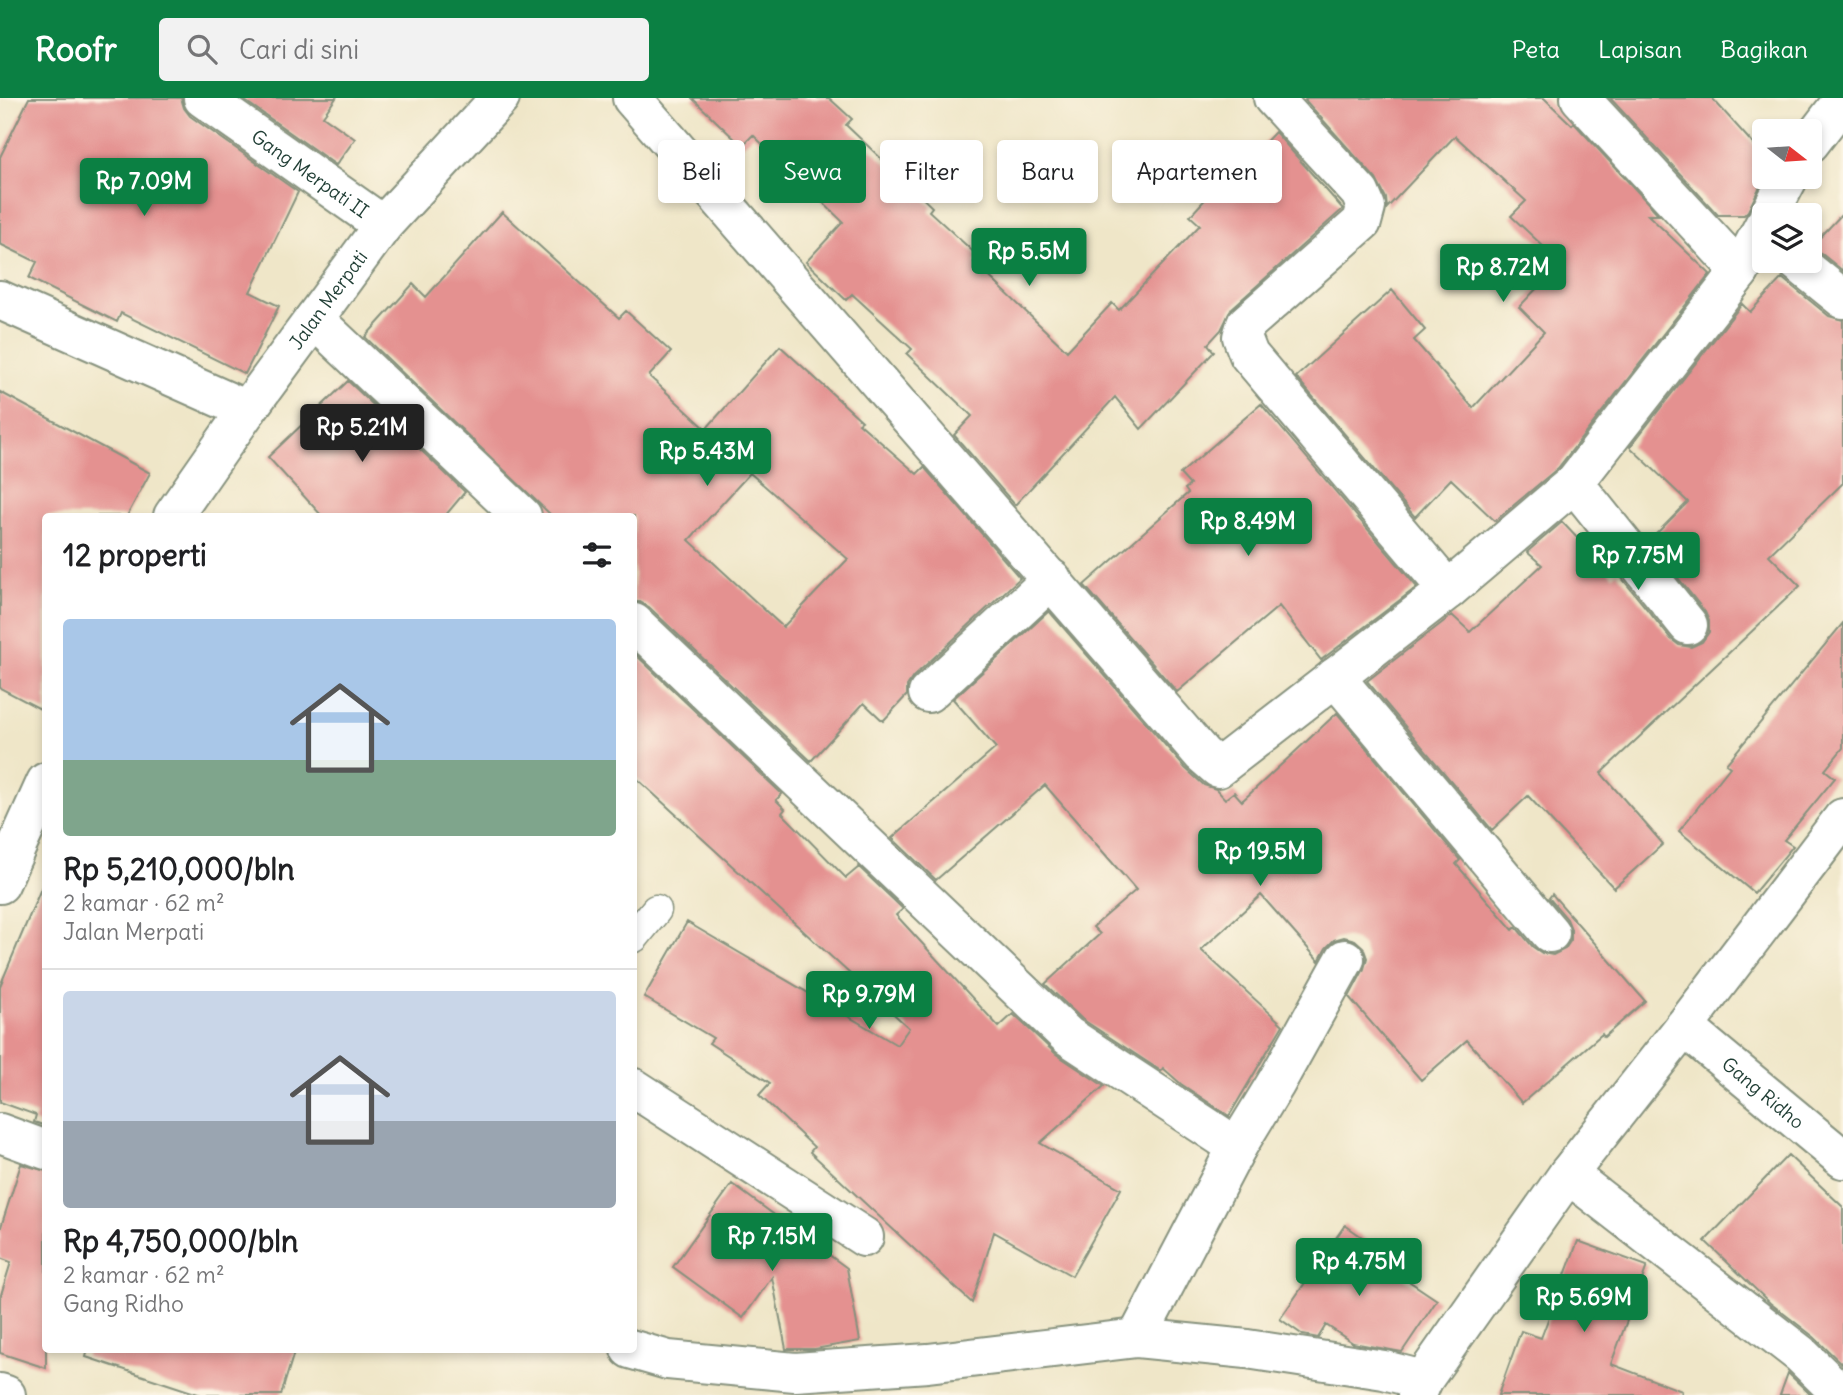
<!DOCTYPE html>
<html lang="id">
<head>
<meta charset="utf-8">
<style>
	:root { --surface:#fff; --page:#f2f2f2; --text:#202124; --muted:#757577; --line:#e0e0e0; --accent:#0b8043 }
	body { margin:0; font-family:Delius,sans-serif; background:var(--page); color:var(--text); height:100vh; display:flex; flex-direction:column; font-size:26px; white-space:nowrap }
	* { box-sizing:border-box; margin:0 }
	p { font-size:23px; color:var(--muted) }
	.icon { flex:none; width:38px; height:38px; fill:none; stroke:currentColor; stroke-width:2; stroke-linecap:round; stroke-linejoin:round }
	.map { position:relative; flex:1; overflow:hidden }
	.side { position:absolute; left:42px; top:415px; width:595px; height:840px; display:flex; flex-direction:column; background:var(--surface); border-radius:7px; box-shadow:0 4px 10px #0003 }
	.side>* { flex:none }
	.top-card { position:absolute; left:658px; top:42px; width:665px; height:63px; display:flex; gap:14px }
	.needle { width:46px; rotate:107deg }
	.fabs { position:absolute; left:1752px; top:21px; display:grid; gap:14px }
	.fabs a { display:grid; place-items:center; width:70px; height:70px; border-radius:7px; background:var(--surface); box-shadow:0 4px 10px #0003; font-size:35px }
	.price { position:absolute; translate:-50% -60px; padding:0 16px; border-radius:7px; background:var(--accent); color:#fff; font-size:23px; line-height:46px; filter:drop-shadow(0 2px 4px #0008) }
	.price::after { content:''; position:absolute; left:50%; top:42px; width:21px; height:16px; margin-left:-10px; background:inherit; clip-path:polygon(0 0,100% 0,50% 100%) }
	.price.selected { background:#222; color:#fff }
	ul { padding:0; list-style:none }
	li { display:grid; align-content:center; gap:14px; height:371px; padding:0 21px }
	li+li { border-top:2px solid var(--line) }
	li span { display:grid; place-items:center; height:217px; border-radius:7px; color:#555 }
	li>.icon { margin-inline-start:auto }
	span .icon { width:126px; height:126px; fill:#fffc; stroke-width:1 }
	li b { font-size:30px }
	h2 { display:flex; justify-content:space-between; align-items:center; height:84px; padding:0 21px; font-size:30px }
	.chip { padding:0 24px; border-radius:7px; background:var(--surface); box-shadow:0 4px 10px #0003; font-size:24px; line-height:63px }
	.chip.selected { background:var(--accent); color:#fff }
	header { display:flex; align-items:center; gap:42px; box-sizing:border-box; height:98px; padding:0 35px; background:var(--accent); color:#fff }
	header strong { font-size:33px }
	nav { display:flex; gap:38px; margin-inline-start:auto; font-size:24px }
	.search { width:490px; height:63px; background:var(--page); display:flex; align-items:center; gap:18px; box-sizing:border-box; padding:0 24px; border-radius:7px; color:var(--muted); font-size:26px }
	.map>svg:first-child { display:block }
	.building { fill:#e49190; fill-rule:evenodd }
	.lines { fill:none; stroke-linecap:round; stroke-linejoin:round }
	.service-casing { stroke:#87927e; stroke-width:33 }
	.minor-casing { stroke:#87927e; stroke-width:42 }
	.service { stroke:#fff; stroke-width:30 }
	.minor { stroke:#fff; stroke-width:38 }
	.labels { text-anchor:middle; stroke-width:6; stroke-linejoin:round; paint-order:stroke }
	.street-label { font-size:19px; fill:#1f3d34; stroke:#fcf5e5 }
</style>
</head>
<body>
<header>
<strong>Roofr</strong>
<div class="search"><svg class="icon" aria-label="search" viewBox="0 0 24 24"><circle cx="10" cy="10" r="6"/><path d="M15 15l6 6"/></svg>Cari di sini</div>
<nav><a>Peta</a><a>Lapisan</a><a>Bagikan</a></nav>
</header>
<div class="map">
<svg width="1843" height="1297" viewBox="0 0 1843 1297">
	<rect width="100%" height="100%" fill="#fcf5e5"/>
	<filter id="ink" filterUnits="userSpaceOnUse"><feTurbulence type="fractalNoise" baseFrequency=".0143" numOctaves="2"/><feDisplacementMap in="SourceGraphic" scale="14" xChannelSelector="R" yChannelSelector="G"/><feConvolveMatrix kernelMatrix="1 2 1 2 8 2 1 2 1" color-interpolation-filters="sRGB"/></filter>
	<filter id="wash" filterUnits="userSpaceOnUse"><feTurbulence type="fractalNoise" baseFrequency=".00686" numOctaves="4" result="noise"/><feDisplacementMap in="SourceGraphic" scale="28" xChannelSelector="R" yChannelSelector="G"/><feGaussianBlur stdDeviation="1.57" result="paint"/><feColorMatrix in="noise" values="0 0 0 0 0 0 0 0 0 0 0 0 0 0 0 0 0 1.4 0 .05"/><feComposite in="paint" operator="in"/></filter>
	<g filter="url(#wash)">
		<rect width="100%" height="100%" fill="#efe6c8"/>
		<g id="blocks">
			<path class="building" d="M29 0H181L184 10 190 18 298 94 250 194 279 208 245 276 121 215 117 224 29 180 37 164 0 146V59Z
				M241 0H336L323 18 355 41 336 67Z
				M692 0H829L852 21 846 27 932 109 929 113 979 159 974 164 1067 253 1112 205 1119 212 1200 127 1190 118 1222 83 1226 86 1275 34 1343 111 1232 210 1221 232 1208 246 1214 254 1141 331 1115 299 1015 407 954 337 972 318 907 256 912 251 852 196 846 202 806 164 843 124 753 37 742 48Z
				M1306 0H1544L1572 27 1574 25 1659 117H1648L1710 176 1558 370 1495 423 1451 381 1415 419 1296 279 1392 192 1425 232 1414 242 1473 310 1544 234 1519 209 1561 165 1511 118 1526 103 1455 38 1387 110 1386 100 1376 81 1305 2Z
				M1610 0H1712L1764 58V80L1748 113 1744 117H1718Z
				M502 114 619 220 626 213 671 254 649 278 706 331 780 248 862 323 859 325 917 376 924 369 1020 480 913 579 907 588V597L883 623 864 605 811 663 649 509 640 504H634V418H552L365 239 413 186 426 199ZM750 375 848 461 783 529 689 442Z
				M1843 115V173L1812 148Z
				M1782 180 1829 218 1843 222V385L1769 457 1800 488 1601 675 1663 746 1614 790 1528 698 1492 732 1367 583 1452 517 1470 534 1542 467 1527 454 1562 424 1613 478 1617 474 1671 541 1679 547 1691 549 1702 544 1709 534V523L1705 514 1649 443 1688 404 1630 349 1742 206 1750 214Z
				M348 283 465 394 445 418H322L268 359Z
				M0 294 150 375 127 418H46V614L0 590Z
				M1261 306 1417 489 1321 562 1279 508 1177 594 1084 487 1188 395 1185 391 1190 387 1180 376Z
				M1049 513 1185 670 1204 687 1216 691 1225 701 1234 694 1242 703 1337 615 1460 762 1456 766 1513 832 1516 829 1533 849 1542 855 1553 857 1565 851 1571 842V831L1567 821 1549 800 1552 796 1645 903 1604 939 1602 936 1522 1005 1467 942 1421 982 1349 899 1364 871 1367 860 1363 849 1355 842 1344 839 1334 842 1326 850 1319 863 1261 797 1201 852 1283 927 1229 1018 1181 986 1163 970 1161 973 1082 921 1045 886 1100 836 1093 829 1136 792 1045 687 936 782 892 740 996 650 953 601Z
				M1843 525V650L1825 672 1835 680 1784 742 1793 748 1754 795 1679 733 1730 669 1726 666Z
				M634 555 782 696 776 702 785 711 782 715 846 780 859 769 903 811 896 817 999 929 1013 916 1056 956 1104 988 1040 1045 1121 1091 1072 1178 994 1134 972 1205 810 1054 814 1049 759 997 770 985 709 945 713 940 644 899 687 824 897 947 909 930 634 678Z
				M45 781H46V1028L34 1024 36 1017 0 1004V888Z
				M1788 1057 1843 1109V1267L1814 1239 1770 1205 1705 1143Z
				M21 1066 46 1073V1270L0 1255V1200L11 1164 0 1160V1132Z
				M732 1086 847 1170 860 1243 815 1251H786L772 1179 743 1220 673 1169Z
				M1345 1127 1379 1151 1373 1159 1437 1202 1402 1254 1353 1245 1326 1227 1318 1240 1303 1237 1280 1221Z
				M1578 1143 1647 1168 1611 1266 1682 1293 1681 1297H1498L1521 1233 1541 1240Z
				M88 1251H295L281 1297H201L86 1259Z
				M1788 1275 1811 1297H1780Z"/>
		</g>
	</g>
	<g filter="url(#ink)">
		<use href="#blocks" fill-opacity="0" stroke="#87927e" stroke-width="2"/>
		<g class="lines">
			<defs>
				<path id="service" d="M634 839 656 812"/>
				<g id="minor">
					<path id="s1" d="M203 0 383 127"/>
					<path d="M632 0 1202 656 1218 670 1448 492 1574 385 1740 173 1764 127"/>
					<path d="M1273 0 1360 95 1366 109 1362 124 1246 226 1242 239 1249 257 1448 492"/>
					<path d="M1580 0 1740 173"/>
					<path d="M1810 45 1843 2"/>
					<path d="M1769 117 1789 79"/>
					<path d="M1796 163 1843 201"/>
					<path d="M0 202 247 312"/>
					<path d="M314 221 522 418"/>
					<path d="M1574 385 1688 527"/>
					<path id="s2" d="M173 418 247 312 383 127 500 0"/>
					<path d="M634 525 1068 938 1237 1049 1137 1240"/>
					<path d="M1335 579 1550 835"/>
					<path d="M928 595 1052 481"/>
					<path d="M0 786 46 684"/>
					<path id="s3" d="M1684 929 1843 1061"/>
					<path d="M634 990 864 1139"/>
					<path d="M0 1035 46 1052"/>
					<path d="M1237 1049 1276 985 1345 861"/>
					<path d="M1568 1076 1800 1256 1842 1297"/>
					<path d="M630 1251 668 1262 795 1274 928 1265 1137 1240 1247 1251 1384 1272 1423 1282 1417 1297"/>
					<path d="M1423 1282 1568 1076 1684 929 1843 720"/>
					<path d="M0 1295 6 1297"/>
				</g>
			</defs>
			<use href="#service" class="service-casing"/>
			<use href="#minor" class="minor-casing"/>
			<use href="#service" class="service"/>
			<use href="#minor" class="minor"/>
		</g>
	</g>
	<g class="labels">
		<g class="street-label">
			<text dy="7" stroke="none"><textPath href="#s1" startOffset="131">Gang Merpati II</textPath></text>
			<text dy="7" stroke="none"><textPath href="#s2" startOffset="266">Jalan Merpati</textPath></text>
			<text dy="7" stroke="none"><textPath href="#s3" startOffset="103">Gang Ridho</textPath></text>
		</g>
	</g>
</svg>
<div class="fabs">
<a><svg class="needle" viewBox="-14 -14 28 28"><path d="M0-13l5 13h-10z" fill="#e53935"/><path d="M0 13l5-13h-10z" fill="#757577"/></svg></a>
<a><svg class="icon" aria-label="layers" viewBox="0 0 24 24"><path d="M12 4l9 5-9 5-9-5zM3 14l9 5 9-5"/></svg></a>
</div>
<b class="price" style="left:144px;top:120px">Rp 7.09M</b>
<b class="price" style="left:1029px;top:190px">Rp 5.5M</b>
<b class="price" style="left:1503px;top:206px">Rp 8.72M</b>
<b class="price selected" style="left:362px;top:366px">Rp 5.21M</b>
<b class="price" style="left:707px;top:390px">Rp 5.43M</b>
<b class="price" style="left:1248px;top:460px">Rp 8.49M</b>
<b class="price" style="left:1638px;top:494px">Rp 7.75M</b>
<b class="price" style="left:1260px;top:790px">Rp 19.5M</b>
<b class="price" style="left:869px;top:933px">Rp 9.79M</b>
<b class="price" style="left:772px;top:1175px">Rp 7.15M</b>
<b class="price" style="left:1359px;top:1200px">Rp 4.75M</b>
<b class="price" style="left:1584px;top:1236px">Rp 5.69M</b>
<div class="top-card">
<a class="chip">Beli</a>
<a class="chip selected">Sewa</a>
<a class="chip">Filter</a>
<a class="chip">Baru</a>
<a class="chip">Apartemen</a>
</div>
<section class="side">
<h2>12 properti<svg class="icon" aria-label="filters" viewBox="0 0 24 24"><path d="M4 7h16M4 17h16"/><circle cx="9" cy="7" r="2"/><circle cx="15" cy="17" r="2"/></svg></h2>
<ul>
<li><span style="background:linear-gradient(#a9c7e8 65%,#7fa58c 0)"><svg class="icon" aria-label="home" viewBox="0 0 24 24"><path d="M3 11l9-7 9 7M6 9v11h12V9"/></svg></span><div><b>Rp 5,210,000/bln</b><p>2 kamar · 62 m²</p><p>Jalan Merpati</p></div></li>
<li><span style="background:linear-gradient(#c9d6e8 60%,#9aa5b1 0)"><svg class="icon" aria-label="home" viewBox="0 0 24 24"><path d="M3 11l9-7 9 7M6 9v11h12V9"/></svg></span><div><b>Rp 4,750,000/bln</b><p>2 kamar · 62 m²</p><p>Gang Ridho</p></div></li>
</ul>
</section>
</div>
</body>
</html>
